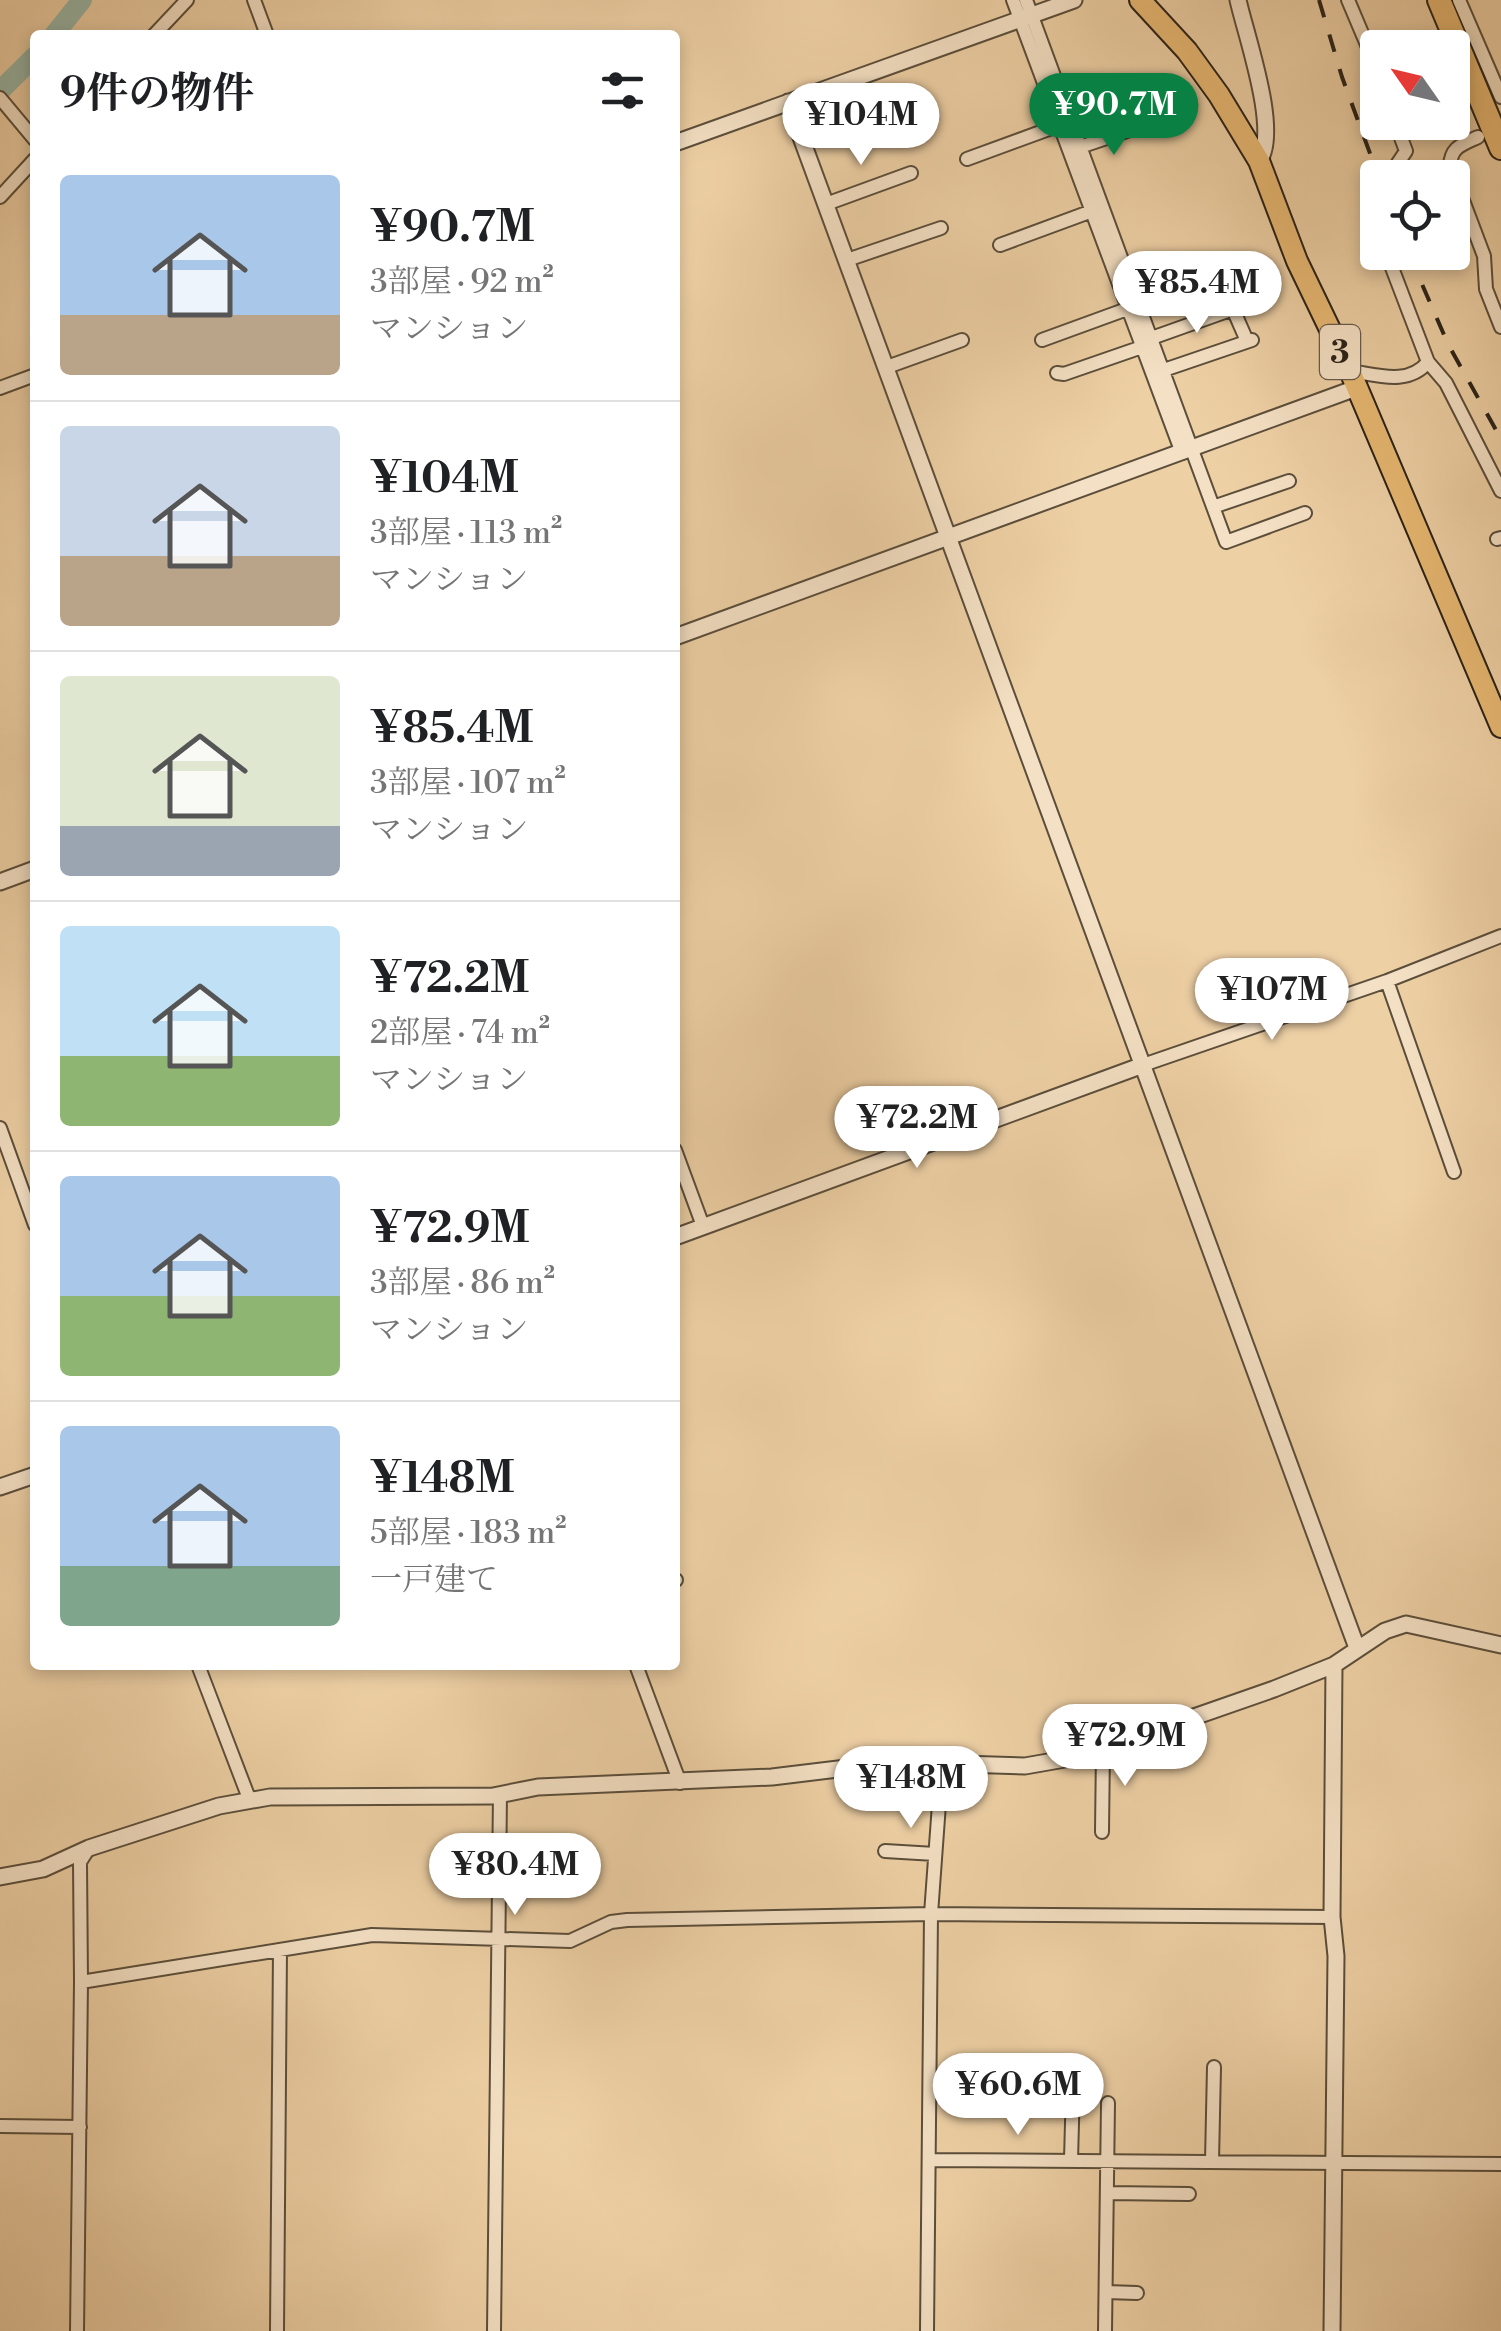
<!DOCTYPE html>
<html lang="ja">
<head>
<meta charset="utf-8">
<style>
	:root { --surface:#fff; --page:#f6f6f6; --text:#202124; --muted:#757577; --line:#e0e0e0; --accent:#0b8043 }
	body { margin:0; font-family:"Libre Bodoni","Noto Serif JP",serif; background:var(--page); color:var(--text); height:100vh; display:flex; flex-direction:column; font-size:38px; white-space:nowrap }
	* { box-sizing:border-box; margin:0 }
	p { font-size:32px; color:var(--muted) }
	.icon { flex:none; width:55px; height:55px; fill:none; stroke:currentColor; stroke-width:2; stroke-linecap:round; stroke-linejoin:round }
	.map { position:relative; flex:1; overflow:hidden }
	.sheet { position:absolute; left:30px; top:30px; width:650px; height:1640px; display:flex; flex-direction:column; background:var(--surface); border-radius:10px; box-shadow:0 5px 15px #0003 }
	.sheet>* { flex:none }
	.needle { width:65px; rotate:304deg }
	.tools { position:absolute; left:1360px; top:30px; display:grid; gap:20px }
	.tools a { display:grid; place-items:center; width:110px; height:110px; border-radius:10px; background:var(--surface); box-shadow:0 5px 15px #0003; font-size:50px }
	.price { position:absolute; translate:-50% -85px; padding:0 22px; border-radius:35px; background:#fff; color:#222; font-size:32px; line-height:65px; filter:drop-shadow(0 2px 5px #0008) }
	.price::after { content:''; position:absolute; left:50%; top:60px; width:30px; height:22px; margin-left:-15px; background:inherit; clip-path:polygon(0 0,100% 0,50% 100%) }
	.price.selected { background:var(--accent); color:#fff }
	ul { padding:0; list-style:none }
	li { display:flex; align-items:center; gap:30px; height:250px; padding:0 30px }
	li+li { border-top:2px solid var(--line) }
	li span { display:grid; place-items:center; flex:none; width:280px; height:200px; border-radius:10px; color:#555 }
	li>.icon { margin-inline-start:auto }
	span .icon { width:120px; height:120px; fill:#fffc; stroke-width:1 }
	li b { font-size:42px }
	h2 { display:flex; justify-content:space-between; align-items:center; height:120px; padding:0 30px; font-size:42px }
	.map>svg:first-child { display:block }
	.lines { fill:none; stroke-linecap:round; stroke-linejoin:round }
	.river { stroke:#99b7a7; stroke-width:20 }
	.minor-casing { stroke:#5b4e3b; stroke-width:16 }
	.tertiary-casing { stroke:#5b4e3b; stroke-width:19 }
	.trunk-casing { stroke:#2a2218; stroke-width:24 }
	.motorway-casing { stroke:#2a2218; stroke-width:26 }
	.minor { stroke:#f4e0c4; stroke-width:12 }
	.tertiary { stroke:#f4e0c4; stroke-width:15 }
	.trunk { stroke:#e7b872; stroke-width:20 }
	.motorway { stroke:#e7b872; stroke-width:22 }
	.rail { stroke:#2a2218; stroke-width:4; stroke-dasharray:18 18; stroke-linecap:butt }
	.labels { text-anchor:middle; stroke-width:9; stroke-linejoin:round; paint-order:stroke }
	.shield { fill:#f4e0c4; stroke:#675b4c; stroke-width:2.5 }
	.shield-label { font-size:32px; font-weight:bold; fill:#2a2218 }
</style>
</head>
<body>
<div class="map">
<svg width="1501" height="2331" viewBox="0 0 1501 2331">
	<rect width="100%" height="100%" fill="#eed0a5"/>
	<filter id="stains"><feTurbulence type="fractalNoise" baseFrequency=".002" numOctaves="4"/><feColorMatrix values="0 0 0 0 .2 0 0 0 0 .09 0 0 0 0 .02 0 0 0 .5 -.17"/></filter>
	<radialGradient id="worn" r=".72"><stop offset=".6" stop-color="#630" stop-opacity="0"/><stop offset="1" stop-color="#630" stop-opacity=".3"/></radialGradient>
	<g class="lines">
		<path class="river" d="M54 35 82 0
			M0 91 35 56"/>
		<defs>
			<path id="minor" d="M254 0 267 35
				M1013 0 1182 453
				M1026 0 1226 542 1305 513
				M1348 0 1378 71
				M1459 0 1501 97
				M154 35 187 0
				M0 98 35 140
				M1478 137C1461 145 1451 147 1450 166L1484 256 1486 289 1501 327
				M1080 147 1133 129
				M967 159 1068 122
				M1388 178 1406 151 1395 122
				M1378 193 1370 208 1378 229
				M0 197 35 159
				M826 204 911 173
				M1000 245 1092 211
				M847 260 941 228
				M1042 340 1127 309
				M1146 340 1233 309 1247 341
				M1428 362 1446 383 1501 491
				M887 367 962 340
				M1350 371C1378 375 1408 386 1428 362L1386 252
				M1158 372 1252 340
				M1057 373 1064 374 1142 347
				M0 388 35 375
				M1213 507 1289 481
				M1497 539 1501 538
				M1387 981 1454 1172
				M1143 1065 1387 981 1501 936
				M0 1128 35 1225
				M675 1150 703 1226
				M675 1580H676
				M198 1665 250 1801
				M636 1665 680 1783
				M1102 1832 1103 1749
				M885 1851 935 1854
				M81 1982 80 1862 89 1848
				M0 2126 80 2127
				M929 2160 1501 2164
				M1071 2160 1073 2086
				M1212 2161 1214 2067
				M1107 2193 1189 2194
				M1106 2292 1137 2293
				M77 2331 81 1982 372 1935 570 1941 611 1922 627 1920 931 1914 1332 1917
				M277 2331 280 1950
				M494 2331 500 1794
				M927 2331 931 1914 942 1763
				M1105 2331 1108 2103"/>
			<path id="tertiary" d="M1238 0C1246 36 1280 131 1259 161
				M788 102 1357 1648
				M675 143 1074 0
				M675 637 1356 388
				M0 882 35 869
				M675 1237 1143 1065
				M0 1487 35 1475
				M0 1877 43 1869 89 1848 219 1806 270 1797 493 1796 538 1787 772 1777 896 1762 1025 1766 1082 1756 1274 1689 1334 1665 1385 1631 1406 1624 1501 1645
				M1332 2331 1336 1956 1332 1917 1334 1665"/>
			<path id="trunk" d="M1140 0 1187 51 1219 95 1259 161 1297 261 1350 371 1501 727"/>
			<path id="motorway" d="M1439 0 1501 148"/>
		</defs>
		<use href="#minor" class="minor-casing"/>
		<use href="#tertiary" class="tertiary-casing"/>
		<use href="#trunk" class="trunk-casing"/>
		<use href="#motorway" class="motorway-casing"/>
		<use href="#minor" class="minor"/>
		<use href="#tertiary" class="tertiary"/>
		<use href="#trunk" class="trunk"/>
		<use href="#motorway" class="motorway"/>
		<path class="rail" d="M1319 0 1342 77 1379 178
			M1408 252 1448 344 1501 439"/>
	</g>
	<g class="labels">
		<rect class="shield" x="1320" y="325" width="40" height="54" rx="8"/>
		<g class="shield-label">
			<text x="1340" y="363">3</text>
		</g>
	</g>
	<rect width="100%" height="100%" filter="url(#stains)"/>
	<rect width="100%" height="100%" fill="url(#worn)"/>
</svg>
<div class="tools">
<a><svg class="needle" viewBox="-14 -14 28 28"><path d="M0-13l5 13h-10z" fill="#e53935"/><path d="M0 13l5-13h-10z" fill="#757577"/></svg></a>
<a><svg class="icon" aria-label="locate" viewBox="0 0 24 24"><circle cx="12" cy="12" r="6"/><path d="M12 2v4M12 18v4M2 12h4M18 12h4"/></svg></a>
</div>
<b class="price selected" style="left:1114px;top:158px">¥90.7M</b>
<b class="price" style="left:861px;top:168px">¥104M</b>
<b class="price" style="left:1197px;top:336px">¥85.4M</b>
<b class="price" style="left:1272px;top:1043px">¥107M</b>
<b class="price" style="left:917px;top:1171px">¥72.2M</b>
<b class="price" style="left:1125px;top:1789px">¥72.9M</b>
<b class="price" style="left:911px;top:1831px">¥148M</b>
<b class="price" style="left:515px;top:1918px">¥80.4M</b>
<b class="price" style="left:1018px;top:2138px">¥60.6M</b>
<section class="sheet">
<h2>9件の物件<svg class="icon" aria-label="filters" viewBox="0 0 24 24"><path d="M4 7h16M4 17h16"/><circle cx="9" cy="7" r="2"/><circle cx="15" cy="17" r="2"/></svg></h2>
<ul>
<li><span style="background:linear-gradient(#a9c7e8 70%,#b9a48a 0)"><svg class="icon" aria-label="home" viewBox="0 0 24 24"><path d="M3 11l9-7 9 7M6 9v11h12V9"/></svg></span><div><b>¥90.7M</b><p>3部屋 · 92 m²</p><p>マンション</p></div></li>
<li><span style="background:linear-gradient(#c9d6e8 65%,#b9a48a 0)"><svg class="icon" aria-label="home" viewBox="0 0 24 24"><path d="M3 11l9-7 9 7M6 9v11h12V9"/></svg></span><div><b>¥104M</b><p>3部屋 · 113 m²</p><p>マンション</p></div></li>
<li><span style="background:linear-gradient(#dfe7d0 75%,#9aa5b1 0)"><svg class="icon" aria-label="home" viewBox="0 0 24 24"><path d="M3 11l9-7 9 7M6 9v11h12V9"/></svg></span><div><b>¥85.4M</b><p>3部屋 · 107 m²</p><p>マンション</p></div></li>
<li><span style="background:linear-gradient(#bfe0f5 65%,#8fb573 0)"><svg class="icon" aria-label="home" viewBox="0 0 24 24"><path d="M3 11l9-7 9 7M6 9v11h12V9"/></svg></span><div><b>¥72.2M</b><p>2部屋 · 74 m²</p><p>マンション</p></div></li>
<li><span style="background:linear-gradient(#a9c7e8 60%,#8fb573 0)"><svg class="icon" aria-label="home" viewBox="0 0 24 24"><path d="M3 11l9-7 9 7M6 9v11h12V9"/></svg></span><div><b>¥72.9M</b><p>3部屋 · 86 m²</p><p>マンション</p></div></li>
<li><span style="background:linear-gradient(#a9c7e8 70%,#7fa58c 0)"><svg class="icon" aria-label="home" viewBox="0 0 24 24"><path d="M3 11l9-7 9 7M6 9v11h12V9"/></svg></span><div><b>¥148M</b><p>5部屋 · 183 m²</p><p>一戸建て</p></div></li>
</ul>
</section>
</div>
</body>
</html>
